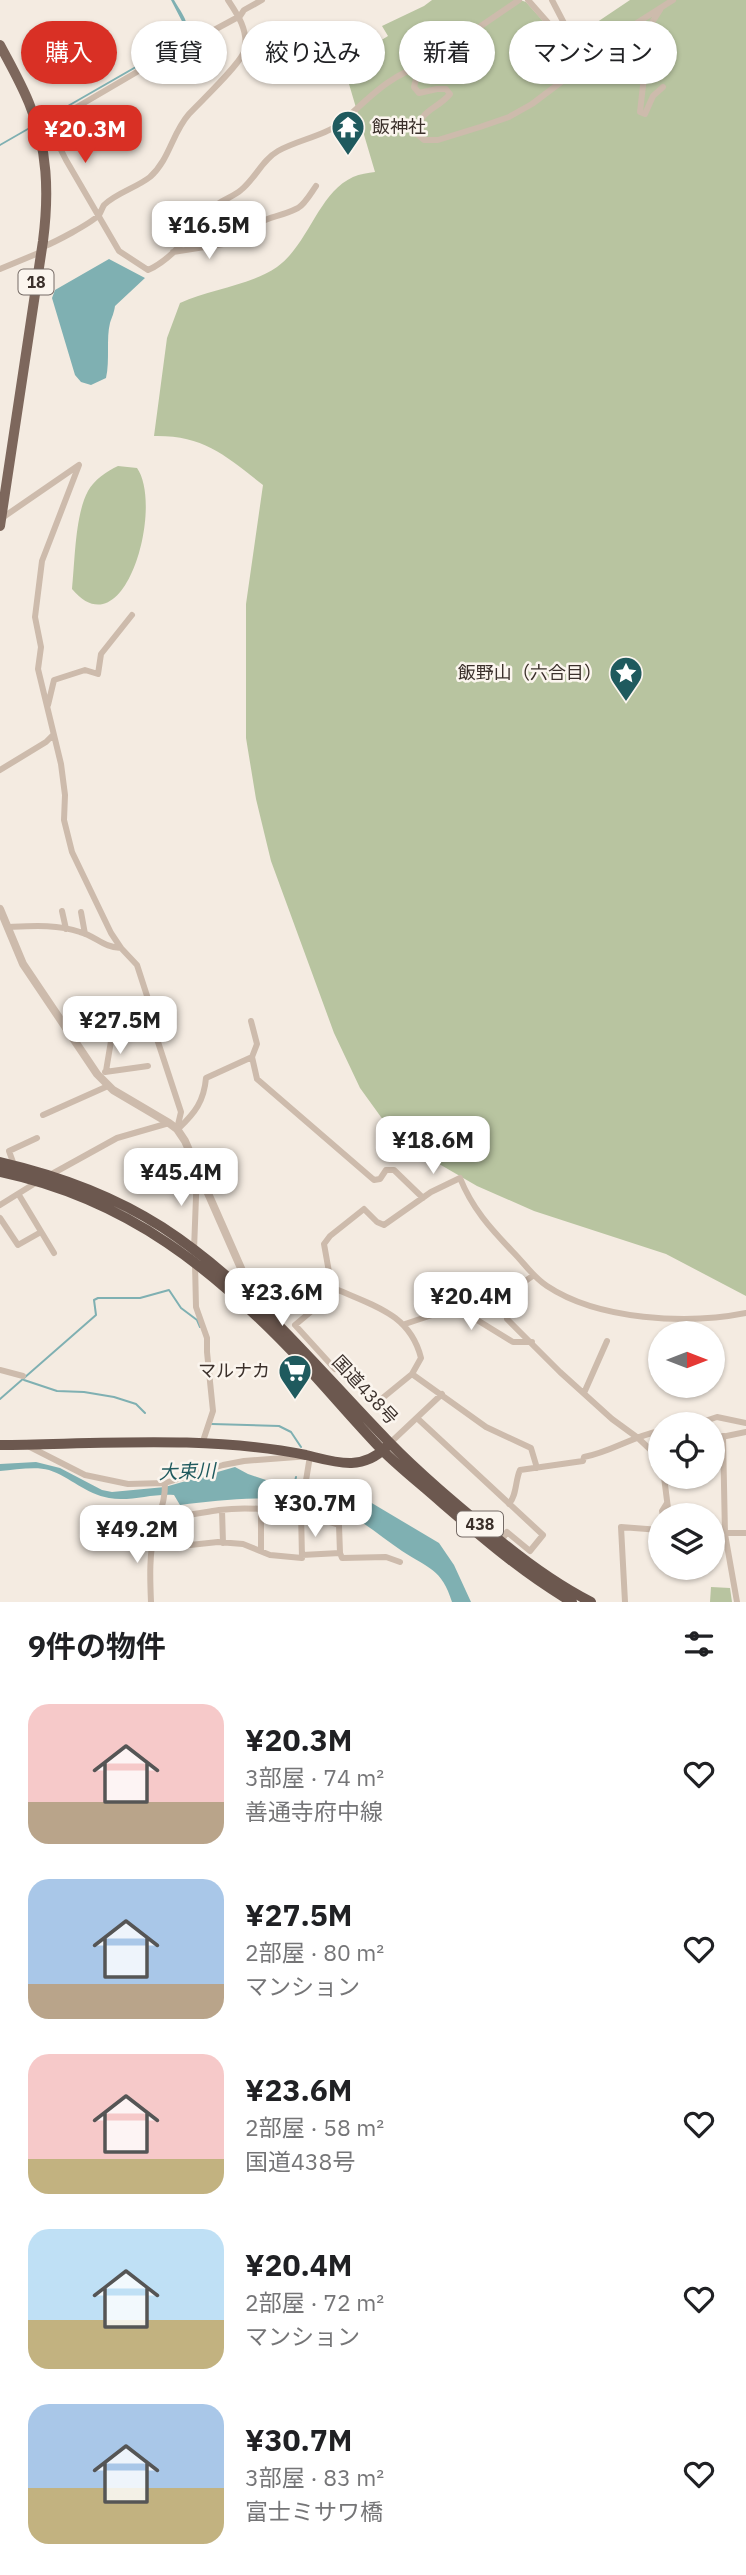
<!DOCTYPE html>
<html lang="ja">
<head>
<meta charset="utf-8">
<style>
	:root { --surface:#fff; --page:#f6f6f6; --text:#202124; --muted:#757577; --accent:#d93025 }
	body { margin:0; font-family:"IBM Plex Sans","Noto Sans JP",sans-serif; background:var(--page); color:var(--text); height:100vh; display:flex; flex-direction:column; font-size:26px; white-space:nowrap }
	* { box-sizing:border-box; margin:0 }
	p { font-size:23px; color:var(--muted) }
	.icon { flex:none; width:38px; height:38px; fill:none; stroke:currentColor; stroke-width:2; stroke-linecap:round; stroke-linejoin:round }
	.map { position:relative; height:1602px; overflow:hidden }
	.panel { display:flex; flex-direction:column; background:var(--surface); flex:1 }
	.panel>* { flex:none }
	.top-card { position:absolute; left:21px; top:21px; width:705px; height:63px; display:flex; gap:14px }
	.needle { width:46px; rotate:90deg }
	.buttons { position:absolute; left:648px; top:1321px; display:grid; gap:14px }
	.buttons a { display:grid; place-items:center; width:77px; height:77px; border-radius:50%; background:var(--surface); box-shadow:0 2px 5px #0004; font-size:35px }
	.price { position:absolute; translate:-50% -60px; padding:0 16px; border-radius:14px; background:#fff; color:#222; font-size:23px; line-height:46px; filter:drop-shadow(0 2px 4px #0008) }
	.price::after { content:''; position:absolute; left:50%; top:42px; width:21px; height:16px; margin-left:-10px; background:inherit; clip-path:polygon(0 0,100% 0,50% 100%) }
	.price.on { background:var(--accent); color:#fff }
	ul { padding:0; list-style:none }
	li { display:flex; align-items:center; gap:21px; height:175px; padding:0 28px }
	li span { display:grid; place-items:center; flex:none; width:196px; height:140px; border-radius:21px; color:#555 }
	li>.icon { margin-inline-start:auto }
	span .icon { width:84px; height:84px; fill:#fffc; stroke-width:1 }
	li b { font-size:30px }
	h2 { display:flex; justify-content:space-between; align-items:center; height:84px; padding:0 28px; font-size:30px }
	.tag { padding:0 24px; border-radius:32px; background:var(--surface); box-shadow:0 2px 5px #0004; font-size:24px; line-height:63px }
	.tag.on { background:var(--accent); color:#fff }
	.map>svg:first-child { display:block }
	.green { fill:#b8c4a0 }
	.water { fill:#7fb0b2 }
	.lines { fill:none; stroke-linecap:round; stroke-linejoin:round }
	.stream { stroke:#7fb0b2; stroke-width:2 }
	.minor { stroke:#cdbbac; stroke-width:6 }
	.tertiary { stroke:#cdbbac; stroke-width:8 }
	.primary { stroke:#7d675c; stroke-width:10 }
	.trunk { stroke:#6c584f; stroke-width:10 }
	.labels { text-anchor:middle; stroke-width:5; stroke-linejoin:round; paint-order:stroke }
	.shield { fill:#fbf5ee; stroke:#756b66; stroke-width:2 }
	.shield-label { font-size:16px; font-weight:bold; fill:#3b302b }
	.poi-label { font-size:18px; fill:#3b302b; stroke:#fbf5ee; text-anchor:end }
	.street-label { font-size:18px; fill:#3b302b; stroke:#fbf5ee }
	.water-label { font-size:19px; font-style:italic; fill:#1f5a5e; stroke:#fbf5ee }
</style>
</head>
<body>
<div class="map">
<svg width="746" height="1602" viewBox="0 0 746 1602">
	<rect width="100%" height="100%" fill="#f4ebe1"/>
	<path class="green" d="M432 0H520L526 2 561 41H569L630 0H746V1296L666 1254 534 1211 477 1186 434 1161 386 1124 360 1088 334 1033 271 861 256 799 246 738V604L263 485C226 456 204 435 154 436L167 338 180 303C210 289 249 286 277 267 309 244 318 193 353 177 360 174 368 173 375 172L336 40 345 43 355 35 367 49 388 36 382 26 424 6Z
		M118 466 137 468C164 506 125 652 72 589 75 561 75 515 88 491 94 480 107 471 118 466Z
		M711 1587 730 1588 732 1602H710Z"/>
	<path class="water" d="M171 0H174C182 14 194 27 183 41L0 146V144L181 40 186 29Z
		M109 259 145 278 115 306C114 313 112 317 110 323 106 338 110 360 106 378L91 385 81 382 75 375 52 298 55 290Z
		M36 1462 60 1468 102 1490 112 1492 165 1487 235 1467 248 1474 278 1484H314L338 1490 370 1502 439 1543 454 1565 471 1602H452C442 1569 428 1568 402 1551 387 1541 373 1529 358 1520 304 1490 238 1498 180 1505L174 1495C153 1493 130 1502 109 1498 86 1494 70 1477 49 1470 35 1466 15 1470 0 1471V1464Z"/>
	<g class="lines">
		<path class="stream" d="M24 1380 57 1391 84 1392 114 1397 136 1404 145 1413
			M0 1399 96 1315 94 1300 98 1298H140L169 1290 181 1308 197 1320 200 1327
			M212 1424 279 1426 291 1432 301 1447
			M294 1486 296 1477"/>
		<path class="minor" d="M528 0 558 34H562L566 27 552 0
			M660 10 646 32 645 68 640 112 645 114 653 96 663 87
			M425 65 449 53 459 41 519 0
			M35 119 43 118 48 124 142 69 240 16 244 10 262 0
			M48 124 66 160 119 251 148 270C177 257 195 225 218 204 225 199 234 196 241 190 255 179 262 160 278 151 297 140 325 136 342 122 368 99 390 74 425 65L426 67 417 75 414 87 419 93 437 89H446L450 94C437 110 417 110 418 135L424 140H438L480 127 509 117 532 104 585 64 610 40 673 0
			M43 247C55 242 90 224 99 215 101 212 102 208 104 205 116 193 136 188 150 177 170 159 172 133 189 114 201 101 243 62 245 49 248 30 238 15 228 0
			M173 252 242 241C264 212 270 222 298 208 305 204 311 193 316 186
			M0 269 41 252
			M2 518 79 465 42 561 35 617 41 647 38 669 61 764 65 795 64 820 72 852 111 933 121 948 137 965 149 1002 157 1039 181 1112 177 1129
			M48 705 54 680 85 670 98 674 101 654 132 615
			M0 770 46 742 53 735
			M62 911 66 929
			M81 912 85 934
			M7 927C31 926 57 924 80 932 95 936 105 948 121 948
			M251 1021 257 1044 252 1057 257 1079 374 1180 380 1179 386 1170H394L423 1198
			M106 1071 112 1035 139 1034
			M105 1072 148 1066
			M43 1115 108 1086
			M179 1128C195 1113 204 1101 206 1078L252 1057
			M14 1165 9 1151 37 1138
			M50 1175 117 1138 169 1123
			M19 1195 54 1253
			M0 1205 37 1182
			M0 1218 18 1245 41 1232
			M194 1250 197 1170
			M195 1263 196 1307 207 1338V1352L213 1411 202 1444
			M534 1275C516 1287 505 1296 507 1319L560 1372 612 1419 638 1438 655 1454 660 1452
			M331 1283 320 1304 295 1325 335 1369
			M405 1324 456 1307 513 1342H532
			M0 1370 23 1376
			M412 1374 486 1427 531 1448 537 1468
			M584 1393 607 1341
			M374 1405 412 1374 421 1358C410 1314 374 1306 336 1289L331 1283 324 1244 330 1236 364 1209 377 1222 384 1225 431 1192 460 1178C472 1208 490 1228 513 1252 524 1263 533 1277 547 1286 598 1320 687 1325 746 1313
			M417 1418 543 1535 530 1551 507 1532 501 1541
			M696 1424 717 1417 746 1423
			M723 1436 725 1534 737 1602
			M712 1439 746 1432
			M390 1443 442 1394
			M28 1446 85 1475 128 1484 165 1483 223 1465 244 1461 310 1456 301 1511 302 1558 270 1555 243 1544 218 1542 190 1545 187 1517
			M655 1454 660 1464
			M664 1477 669 1516
			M509 1504C517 1495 515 1481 520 1470L583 1461 584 1457C611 1452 633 1436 660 1431
			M222 1510 223 1543
			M261 1510V1551
			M663 1516 662 1511 667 1503
			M159 1518C180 1517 199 1513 219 1510 259 1505 302 1513 339 1525L340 1553 302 1555
			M712 1533H746
			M340 1553 342 1558 386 1557 400 1562
			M151 1602C150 1579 149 1553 155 1530 159 1511 165 1505 165 1483
			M625 1602 621 1527 660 1530"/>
		<path class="tertiary" d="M0 909 23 964 97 1074 113 1090 169 1123 177 1129 185 1141 244 1275 235 1291"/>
		<path class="primary" d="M0 45C10 64 21 83 29 103 48 148 49 194 43 241L0 526"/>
		<path class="trunk" d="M0 1162C56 1175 114 1196 162 1227 250 1284 316 1367 388 1441 420 1474 456 1504 491 1533 523 1560 554 1583 591 1602
			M0 1172C128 1199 216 1270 304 1364 330 1392 355 1422 382 1450 401 1469 422 1485 442 1503 485 1540 523 1573 572 1602
			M0 1445C98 1444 210 1435 306 1455 335 1462 362 1472 386 1447"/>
	</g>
	<defs>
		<symbol id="temple-pin" viewBox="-11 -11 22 30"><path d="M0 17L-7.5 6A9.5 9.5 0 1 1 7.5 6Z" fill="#1f5a5e" stroke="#fbf5ee"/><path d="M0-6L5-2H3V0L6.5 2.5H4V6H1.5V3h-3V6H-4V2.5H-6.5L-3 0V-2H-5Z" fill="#fff"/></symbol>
		<symbol id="sight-pin" viewBox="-11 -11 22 30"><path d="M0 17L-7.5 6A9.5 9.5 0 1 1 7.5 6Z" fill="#1f5a5e" stroke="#fbf5ee"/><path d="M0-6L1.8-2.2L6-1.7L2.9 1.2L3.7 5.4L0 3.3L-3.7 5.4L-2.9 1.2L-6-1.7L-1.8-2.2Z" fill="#fff"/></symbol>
		<symbol id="supermarket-pin" viewBox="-11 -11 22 30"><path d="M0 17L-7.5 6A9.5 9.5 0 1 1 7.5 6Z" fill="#1f5a5e" stroke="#fbf5ee"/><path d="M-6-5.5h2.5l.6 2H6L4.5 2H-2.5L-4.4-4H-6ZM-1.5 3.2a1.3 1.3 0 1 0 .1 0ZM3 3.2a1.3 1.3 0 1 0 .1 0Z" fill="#fff"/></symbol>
	</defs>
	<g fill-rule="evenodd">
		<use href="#temple-pin" x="329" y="108" width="38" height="52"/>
		<use href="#sight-pin" x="607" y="654" width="38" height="52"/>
		<use href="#supermarket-pin" x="276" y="1352" width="38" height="52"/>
	</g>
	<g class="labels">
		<g class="shield">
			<rect x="18.5" y="269.5" width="35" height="25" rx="5"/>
			<rect x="457" y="1511.5" width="46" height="25" rx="5"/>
		</g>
		<g class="shield-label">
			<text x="36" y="288">18</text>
			<text x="480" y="1530">438</text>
		</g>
		<g class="poi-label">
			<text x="372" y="133" text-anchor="start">飯神社</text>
			<text x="602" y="679">飯野山（六合目）</text>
			<text x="270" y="1377">マルナカ</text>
		</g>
		<g class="street-label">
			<text transform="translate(365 1390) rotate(47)" y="6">国道438号</text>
		</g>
		<g class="water-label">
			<text transform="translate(187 1471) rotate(-2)" y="7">大束川</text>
		</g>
	</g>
</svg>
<div class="buttons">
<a><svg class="needle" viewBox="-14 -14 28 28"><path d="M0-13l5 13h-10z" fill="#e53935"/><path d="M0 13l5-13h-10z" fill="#757577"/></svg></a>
<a><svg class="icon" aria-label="locate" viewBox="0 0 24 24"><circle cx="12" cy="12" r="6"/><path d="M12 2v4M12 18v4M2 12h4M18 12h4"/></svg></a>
<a><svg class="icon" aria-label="layers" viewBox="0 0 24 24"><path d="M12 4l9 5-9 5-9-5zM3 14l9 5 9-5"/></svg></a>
</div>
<b class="price on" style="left:85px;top:165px">¥20.3M</b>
<b class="price" style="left:209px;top:261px">¥16.5M</b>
<b class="price" style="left:120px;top:1056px">¥27.5M</b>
<b class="price" style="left:433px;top:1176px">¥18.6M</b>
<b class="price" style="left:181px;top:1208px">¥45.4M</b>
<b class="price" style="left:282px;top:1328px">¥23.6M</b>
<b class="price" style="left:471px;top:1332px">¥20.4M</b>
<b class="price" style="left:315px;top:1539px">¥30.7M</b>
<b class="price" style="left:137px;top:1565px">¥49.2M</b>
<div class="top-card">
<a class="tag on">購入</a>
<a class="tag">賃貸</a>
<a class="tag">絞り込み</a>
<a class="tag">新着</a>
<a class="tag">マンション</a>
</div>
</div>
<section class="panel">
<h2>9件の物件<svg class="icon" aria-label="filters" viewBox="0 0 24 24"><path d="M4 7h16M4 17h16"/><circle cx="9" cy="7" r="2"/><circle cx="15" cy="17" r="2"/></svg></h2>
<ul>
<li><span style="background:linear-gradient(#f6c9c9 70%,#b9a48a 0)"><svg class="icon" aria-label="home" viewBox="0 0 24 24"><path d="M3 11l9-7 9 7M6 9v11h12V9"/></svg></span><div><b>¥20.3M</b><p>3部屋 · 74 m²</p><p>善通寺府中線</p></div><svg class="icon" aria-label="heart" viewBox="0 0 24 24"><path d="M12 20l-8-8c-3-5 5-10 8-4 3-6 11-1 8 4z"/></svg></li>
<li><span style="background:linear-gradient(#a9c7e8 75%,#b9a48a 0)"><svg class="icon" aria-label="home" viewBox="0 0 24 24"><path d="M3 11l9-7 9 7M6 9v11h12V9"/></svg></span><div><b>¥27.5M</b><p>2部屋 · 80 m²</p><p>マンション</p></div><svg class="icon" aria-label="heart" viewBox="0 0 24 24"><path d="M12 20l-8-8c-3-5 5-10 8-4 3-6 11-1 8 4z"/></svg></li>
<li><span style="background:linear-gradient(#f6c9c9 75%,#c2b280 0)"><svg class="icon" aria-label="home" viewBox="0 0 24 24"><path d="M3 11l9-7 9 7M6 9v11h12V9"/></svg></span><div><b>¥23.6M</b><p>2部屋 · 58 m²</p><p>国道438号</p></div><svg class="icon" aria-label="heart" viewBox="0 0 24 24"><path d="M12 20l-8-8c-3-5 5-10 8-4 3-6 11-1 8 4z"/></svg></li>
<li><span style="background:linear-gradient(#bfe0f5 65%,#c2b280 0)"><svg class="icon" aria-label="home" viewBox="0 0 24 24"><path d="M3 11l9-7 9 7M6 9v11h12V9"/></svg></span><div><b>¥20.4M</b><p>2部屋 · 72 m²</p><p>マンション</p></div><svg class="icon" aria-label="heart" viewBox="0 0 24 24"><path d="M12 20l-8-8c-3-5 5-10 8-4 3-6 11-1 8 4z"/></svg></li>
<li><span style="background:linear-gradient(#a9c7e8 60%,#c2b280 0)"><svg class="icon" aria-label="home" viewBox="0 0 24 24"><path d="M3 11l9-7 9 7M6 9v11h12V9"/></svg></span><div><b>¥30.7M</b><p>3部屋 · 83 m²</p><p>富士ミサワ橋</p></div><svg class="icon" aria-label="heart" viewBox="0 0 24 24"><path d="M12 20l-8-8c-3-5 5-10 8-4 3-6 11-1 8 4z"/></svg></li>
</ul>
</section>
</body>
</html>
